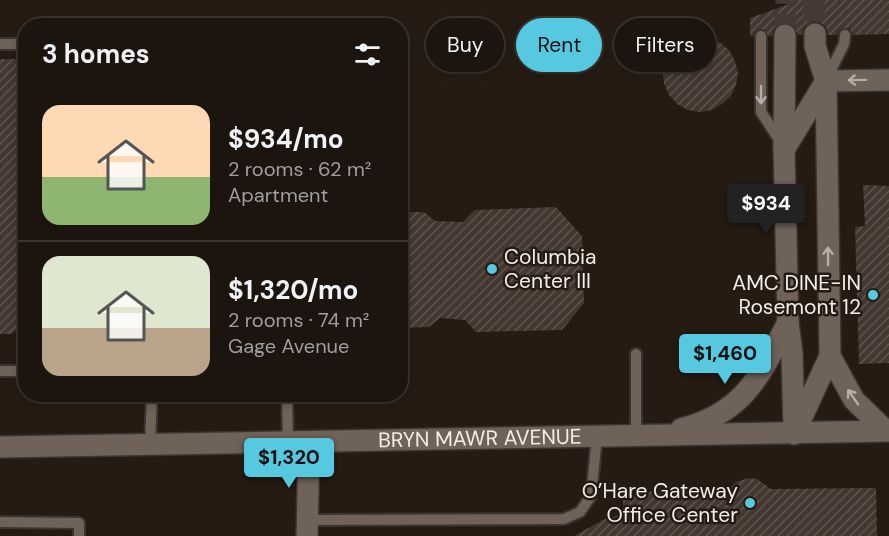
<!DOCTYPE html>
<html lang="en">
<head>
<meta charset="utf-8">
<style>
	:root { --surface:#1c140e; --page:#251d17; --text:#f1f3f6; --muted:#a09e9e; --line:#3a332e; --accent:#56c9e1 }
	body { margin:0; font-family:"DM Sans",sans-serif; background:var(--page); color:var(--text); height:100vh; display:flex; flex-direction:column; font-size:22px; white-space:nowrap }
	* { box-sizing:border-box; margin:0 }
	p { font-size:20px; color:var(--muted) }
	.icon { flex:none; width:33px; height:33px; fill:none; stroke:currentColor; stroke-width:2; stroke-linecap:round; stroke-linejoin:round }
	.map { position:relative; flex:1; overflow:hidden }
	.details { position:absolute; left:18px; top:18px; width:390px; height:384px; display:flex; flex-direction:column; background:var(--surface); border-radius:24px; box-shadow:0 3px 9px #0003,0 0 0 2px var(--line) }
	.details>* { flex:none }
	.hud { position:absolute; left:426px; top:18px; width:372px; height:54px; display:flex; gap:12px }
	.price { position:absolute; translate:-50% -51px; padding:0 14px; border-radius:6px; background:var(--accent); color:#111; font-size:20px; line-height:39px; filter:drop-shadow(0 2px 3px #0008) }
	.price::after { content:''; position:absolute; left:50%; top:36px; width:18px; height:14px; margin-left:-9px; background:inherit; clip-path:polygon(0 0,100% 0,50% 100%) }
	.price.selected { background:#222; color:#fff }
	ul { padding:0; list-style:none }
	li { display:flex; align-items:center; gap:18px; height:150px; padding:0 24px }
	li+li { border-top:2px solid var(--line) }
	li span { display:grid; place-items:center; flex:none; width:168px; height:120px; border-radius:18px; color:#555 }
	li>.icon { margin-inline-start:auto }
	span .icon { width:72px; height:72px; fill:#fffc; stroke-width:1 }
	li b { font-size:26px }
	h2 { display:flex; justify-content:space-between; align-items:center; height:72px; padding:0 24px; font-size:26px }
	.pill { padding:0 21px; border-radius:27px; background:var(--surface); box-shadow:0 3px 9px #0003,0 0 0 2px var(--line); font-size:21px; line-height:54px }
	.pill.selected { background:var(--accent); color:#111 }
	.map>svg:first-child { display:block }
	.building { fill:url(#building-hatch) }
	.lines { fill:none; stroke-linecap:round; stroke-linejoin:round }
	.street-tunnel { stroke:#443a33; stroke-width:21; stroke-dasharray:21 10; stroke-linecap:butt }
	.lane-casing { stroke:#3c3430; stroke-width:14 }
	.street-casing { stroke:#3c3430; stroke-width:24 }
	.lane { stroke:#6e6259; stroke-width:10 }
	.street { stroke:#6e6259; stroke-width:21 }
	.oneway { stroke:#b8aea8 }
	.poi-dot { fill:#56c9e1; stroke:#251b13; stroke-width:2 }
	.labels { text-anchor:middle; stroke-width:5; stroke-linejoin:round; paint-order:stroke }
	.poi-label { font-size:21px; fill:#f4ede8; stroke:#251b13; text-anchor:end }
	.street-label { font-size:21px; fill:#f4ede8; stroke:#251b13 }
</style>
</head>
<body>
<div class="map">
<svg width="889" height="536" viewBox="0 0 889 536">
	<defs>
		<pattern id="building-hatch" width="6" height="6" patternUnits="userSpaceOnUse" patternTransform="scale(1.5)"><rect width="6" height="6" fill="#433730"/><path d="M-1 1l2-2M0 6l6-6M5 7l2-2" fill="none" stroke="#5f544e"/></pattern>
	</defs>
	<rect width="100%" height="100%" fill="#251b13"/>
	<path class="building" d="M788 0H889V34L852 35 850 29 845 28 839 30 837 35H828L826 27 821 23 814 21 804 27 802 35H798L792 24 785 22 774 28 772 36H768L765 30 760 29 755 32 754 36H750V18L789 4Z
		M700 35 719 42 729 50 735 61 738 73 736 85 731 96 722 104 712 110 700 112 688 110 677 104 669 95 664 84 663 73 665 60 672 49 682 41Z
		M0 59H26V322L12 334H0Z
		M863 185 889 186V363L859 364 855 227 865 226Z
		M556 207 582 236 584 303 562 330 476 332 465 320 440 318 429 327 400 328V212H424L435 221 463 222 475 210Z
		M748 478 757 479 771 489 876 488 877 536H574L605 519 623 514V492L728 490 736 482Z"/>
	<g class="lines">
		<path class="street-tunnel" d="M814 0 815 34
			M785 35 786 0"/>
		<defs>
			<path id="lane" d="M761 36V112L780 141
				M0 44H26
				M827 78 844 44 845 35
				M0 371H26
				M287 394 288 442
				M636 436V354
				M150 445 152 394
				M307 520 564 519 580 512 591 496 597 437
				M0 522 79 523V536"/>
			<g id="street">
				<path d="M785 35 784 148 788 322 792 353 794 427"/>
				<path d="M826 81 889 80"/>
				<path d="M785 148 826 81"/>
				<path d="M830 356 854 400 886 431"/>
				<path d="M681 429C744 413 760 376 788 322"/>
				<path d="M794 434 830 356 826 81 815 46V34"/>
				<path id="s1" d="M0 447 889 431"/>
				<path d="M307 536 309 442"/>
			</g>
		</defs>
		<use href="#lane" class="lane-casing"/>
		<use href="#street" class="street-casing"/>
		<use href="#lane" class="lane"/>
		<use href="#street" class="street"/>
	</g>
	<defs><path id="oneway-shaft" d="M-6 0H5M1.5-3L5.5 0L1.5 3" fill="none" stroke-width="1.6" stroke-linecap="round" stroke-linejoin="round" transform="scale(1.5)"/></defs>
	<g class="oneway">
		<use href="#oneway-shaft" transform="translate(857 80) rotate(179)"/>
		<use href="#oneway-shaft" transform="translate(761 95) rotate(90)"/>
		<use href="#oneway-shaft" transform="translate(828 256) rotate(-91)"/>
		<use href="#oneway-shaft" transform="translate(853 397) rotate(-125)"/>
	</g>
	<g class="poi-dot">
		<circle cx="492" cy="269" r="6"/>
		<circle cx="873" cy="295" r="6"/>
		<circle cx="750" cy="503" r="6"/>
	</g>
	<g class="labels">
		<g class="poi-label">
			<text x="504" y="264" text-anchor="start">Columbia<tspan x="504" dy="24">Center III</tspan></text>
			<text x="861" y="290">AMC DINE-IN<tspan x="861" dy="24">Rosemont 12</tspan></text>
			<text x="738" y="498">O’Hare Gateway<tspan x="738" dy="24">Office Center</tspan></text>
		</g>
		<g class="street-label">
			<text dy="7" stroke="none"><textPath href="#s1" startOffset="480">BRYN MAWR AVENUE</textPath></text>
		</g>
	</g>
</svg>
<b class="price selected" style="left:766px;top:235px">$934</b>
<b class="price" style="left:725px;top:385px">$1,460</b>
<b class="price" style="left:289px;top:489px">$1,320</b>
<div class="hud">
<a class="pill">Buy</a>
<a class="pill selected">Rent</a>
<a class="pill">Filters</a>
</div>
<section class="details">
<h2>3 homes<svg class="icon" aria-label="filters" viewBox="0 0 24 24"><path d="M4 7h16M4 17h16"/><circle cx="9" cy="7" r="2"/><circle cx="15" cy="17" r="2"/></svg></h2>
<ul>
<li><span style="background:linear-gradient(#ffd9b3 60%,#8fb573 0)"><svg class="icon" aria-label="home" viewBox="0 0 24 24"><path d="M3 11l9-7 9 7M6 9v11h12V9"/></svg></span><div><b>$934/mo</b><p>2 rooms · 62 m²</p><p>Apartment</p></div></li>
<li><span style="background:linear-gradient(#dfe7d0 60%,#b9a48a 0)"><svg class="icon" aria-label="home" viewBox="0 0 24 24"><path d="M3 11l9-7 9 7M6 9v11h12V9"/></svg></span><div><b>$1,320/mo</b><p>2 rooms · 74 m²</p><p>Gage Avenue</p></div></li>
</ul>
</section>
</div>
</body>
</html>
